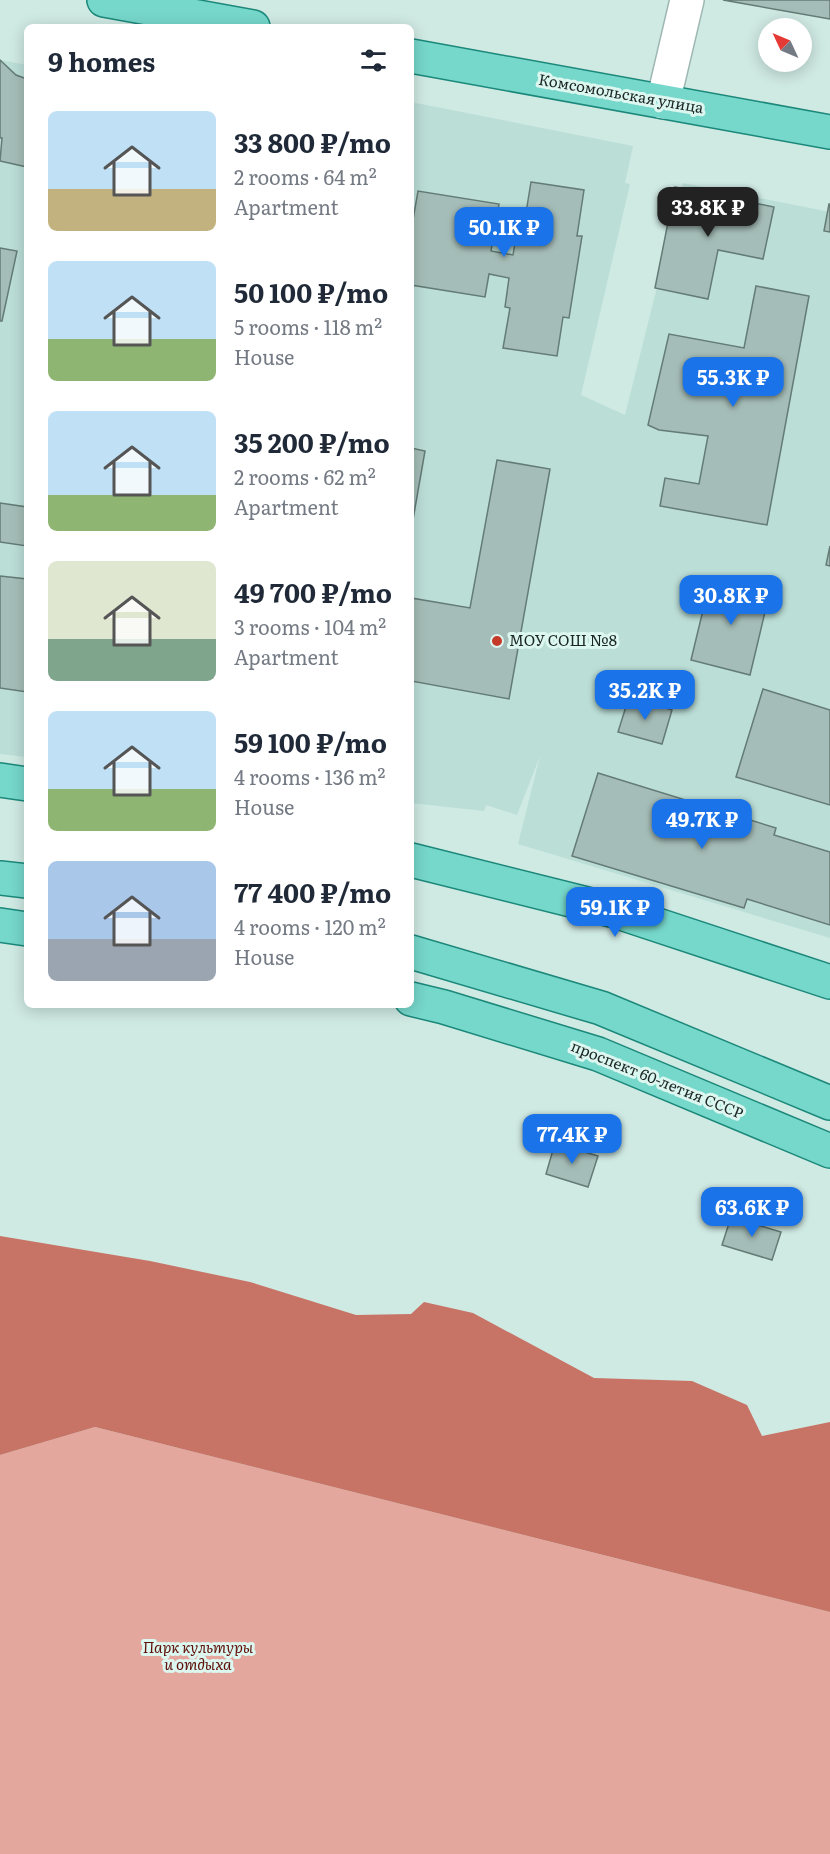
<!DOCTYPE html>
<html lang="en">
<head>
<meta charset="utf-8">
<style>
	:root { --surface:#fff; --page:#f2f2f3; --text:#1f2937; --muted:#747a83; --accent:#1a73e8 }
	body { margin:0; font-family:Literata,serif; background:var(--page); color:var(--text); height:100vh; display:flex; flex-direction:column; font-size:22px; white-space:nowrap }
	* { box-sizing:border-box; margin:0 }
	p { font-size:20px; color:var(--muted) }
	.icon { flex:none; width:33px; height:33px; fill:none; stroke:currentColor; stroke-width:2; stroke-linecap:round; stroke-linejoin:round }
	.map { position:relative; flex:1; overflow:hidden }
	.side { position:absolute; left:24px; top:24px; width:390px; height:984px; display:flex; flex-direction:column; background:var(--surface); border-radius:9px; box-shadow:0 3px 15px #0003 }
	.side>* { flex:none }
	.needle { width:39px; rotate:314deg }
	.fabs { position:absolute; left:758px; top:18px; display:grid; gap:12px }
	.fabs a { display:grid; place-items:center; width:54px; height:54px; border-radius:50%; background:var(--surface); box-shadow:0 3px 15px #0003; font-size:30px }
	.price { position:absolute; translate:-50% -51px; padding:0 14px; border-radius:12px; background:var(--accent); color:#fff; font-size:20px; line-height:39px; filter:drop-shadow(0 2px 3px #0008) }
	.price::after { content:''; position:absolute; left:50%; top:36px; width:18px; height:14px; margin-left:-9px; background:inherit; clip-path:polygon(0 0,100% 0,50% 100%) }
	.price.current { background:#222; color:#fff }
	ul { padding:0; list-style:none }
	li { display:flex; align-items:center; gap:18px; height:150px; padding:0 24px }
	li span { display:grid; place-items:center; flex:none; width:168px; height:120px; border-radius:9px; color:#555 }
	li>.icon { margin-inline-start:auto }
	span .icon { width:72px; height:72px; fill:#fffc; stroke-width:1 }
	li b { font-size:26px }
	h2 { display:flex; justify-content:space-between; align-items:center; height:72px; padding:0 24px; font-size:26px }
	.map>svg:first-child { display:block }
	.built { fill:#bbded7 }
	.green { fill:#e4a79d }
	.water { fill:#c77365 }
	.building { fill:#a5bdb8; stroke:#647b76; stroke-width:1.5 }
	.lines { fill:none; stroke-linecap:round; stroke-linejoin:round }
	.minor-casing { stroke:#9eb7b2; stroke-width:36 }
	.major-casing { stroke:#1b887a; stroke-width:36 }
	.minor { stroke:#fff; stroke-width:33 }
	.major { stroke:#76d7cb; stroke-width:33 }
	.poi-dot { fill:#c63a2a; stroke:#dcf6f0; stroke-width:2 }
	.labels { text-anchor:middle; stroke-width:6; stroke-linejoin:round; paint-order:stroke }
	.street-label { font-size:15px; fill:#1c2624; stroke:#dcf6f0 }
	.poi-label { font-size:15px; fill:#1c2624; stroke:#dcf6f0; text-anchor:start }
	.park-label { font-size:15px; font-style:italic; fill:#5f1109; stroke:#dcf6f0 }
</style>
</head>
<body>
<div class="map">
<svg width="830" height="1854" viewBox="0 0 830 1854">
	<rect width="100%" height="100%" fill="#cfe9e3"/>
	<path class="built" d="M0 60 27 65V757L0 754Z
		M411 102 633 146 625 183 630 184 581 395 625 415 683 183 830 212V938L518 844 540 756 517 815 486 805 484 811 411 803Z"/>
	<path class="green" d="M95 1427 830 1612V1854H0V1455Z"/>
	<path class="water" d="M0 1236 150 1261 250 1282 356 1315 411 1314 424 1302 473 1313 594 1378 692 1381 747 1405 762 1436 830 1422V1612L95 1427 0 1455Z"/>
	<path class="building" d="M723 0H830V19Z
		M0 60 16 75 27 79V167L0 161 2 138H0Z
		M531 182 584 190 577 236H582L569 318 563 317 557 356 503 348 510 308 505 307 509 278 489 274 485 297 411 285V231L418 191 499 204 491 251 513 255 518 224 524 225Z
		M675 187 774 207 763 259 718 250 708 299 655 288Z
		M829 204H830V232L824 231Z
		M0 248 17 251 2 321H0Z
		M756 286 809 296 767 525 660 506 665 478 699 484 708 436 659 430 648 425 669 334 744 348Z
		M411 448 425 451 411 531Z
		M497 460 550 469 509 699 411 681V598L470 608Z
		M0 503 27 507V546L0 542Z
		M830 546V566L826 565Z
		M0 576 27 579V692L0 688Z
		M711 577 770 591 750 675 691 660Z
		M763 689 830 710V805L736 777Z
		M629 697 672 710 662 744 618 732Z
		M598 773 776 828 774 835 830 852V925L747 899 744 908 572 856Z
		M555 1143 598 1156 588 1187 546 1174Z
		M731 1217 781 1232 772 1260 722 1245Z"/>
	<g class="lines">
		<defs>
			<path id="minor" d="M663 102 687 0"/>
			<path id="major" d="M104 0 253 27
				M411 56 830 132
				M0 780 27 784
				M411 860 615 911 830 982
				M0 878 27 881
				M0 925 27 929
				M411 952 601 1008 830 1103
				M411 999 444 1007 598 1054 830 1151"/>
		</defs>
		<use href="#minor" class="minor-casing"/>
		<use href="#major" class="major-casing"/>
		<use href="#minor" class="minor"/>
		<use href="#major" class="major"/>
	</g>
	<circle class="poi-dot" cx="497" cy="641" r="6"/>
	<g class="labels">
		<g class="street-label">
			<text transform="translate(621 94) rotate(10)" y="5">Комсомольская улица</text>
			<text transform="translate(657 1080) rotate(22)" y="5">проспект 60-летия СССР</text>
		</g>
		<g class="poi-label">
			<text x="509" y="646">МОУ СОШ №8</text>
		</g>
		<g class="park-label">
			<text x="198" y="1653">Парк культуры<tspan x="198" dy="17">и отдыха</tspan></text>
		</g>
	</g>
</svg>
<div class="fabs">
<a><svg class="needle" viewBox="-14 -14 28 28"><path d="M0-13l5 13h-10z" fill="#e53935"/><path d="M0 13l5-13h-10z" fill="#747a83"/></svg></a>
</div>
<b class="price current" style="left:708px;top:238px">33.8K ₽</b>
<b class="price" style="left:504px;top:258px">50.1K ₽</b>
<b class="price" style="left:733px;top:408px">55.3K ₽</b>
<b class="price" style="left:731px;top:626px">30.8K ₽</b>
<b class="price" style="left:645px;top:721px">35.2K ₽</b>
<b class="price" style="left:702px;top:850px">49.7K ₽</b>
<b class="price" style="left:615px;top:938px">59.1K ₽</b>
<b class="price" style="left:572px;top:1165px">77.4K ₽</b>
<b class="price" style="left:752px;top:1238px">63.6K ₽</b>
<section class="side">
<h2>9 homes<svg class="icon" aria-label="filters" viewBox="0 0 24 24"><path d="M4 7h16M4 17h16"/><circle cx="9" cy="7" r="2"/><circle cx="15" cy="17" r="2"/></svg></h2>
<ul>
<li><span style="background:linear-gradient(#bfe0f5 65%,#c2b280 0)"><svg class="icon" aria-label="home" viewBox="0 0 24 24"><path d="M3 11l9-7 9 7M6 9v11h12V9"/></svg></span><div><b>33 800 ₽/mo</b><p>2 rooms · 64 m²</p><p>Apartment</p></div></li>
<li><span style="background:linear-gradient(#bfe0f5 65%,#8fb573 0)"><svg class="icon" aria-label="home" viewBox="0 0 24 24"><path d="M3 11l9-7 9 7M6 9v11h12V9"/></svg></span><div><b>50 100 ₽/mo</b><p>5 rooms · 118 m²</p><p>House</p></div></li>
<li><span style="background:linear-gradient(#bfe0f5 70%,#8fb573 0)"><svg class="icon" aria-label="home" viewBox="0 0 24 24"><path d="M3 11l9-7 9 7M6 9v11h12V9"/></svg></span><div><b>35 200 ₽/mo</b><p>2 rooms · 62 m²</p><p>Apartment</p></div></li>
<li><span style="background:linear-gradient(#dfe7d0 65%,#7fa58c 0)"><svg class="icon" aria-label="home" viewBox="0 0 24 24"><path d="M3 11l9-7 9 7M6 9v11h12V9"/></svg></span><div><b>49 700 ₽/mo</b><p>3 rooms · 104 m²</p><p>Apartment</p></div></li>
<li><span style="background:linear-gradient(#bfe0f5 65%,#8fb573 0)"><svg class="icon" aria-label="home" viewBox="0 0 24 24"><path d="M3 11l9-7 9 7M6 9v11h12V9"/></svg></span><div><b>59 100 ₽/mo</b><p>4 rooms · 136 m²</p><p>House</p></div></li>
<li><span style="background:linear-gradient(#a9c7e8 65%,#9aa5b1 0)"><svg class="icon" aria-label="home" viewBox="0 0 24 24"><path d="M3 11l9-7 9 7M6 9v11h12V9"/></svg></span><div><b>77 400 ₽/mo</b><p>4 rooms · 120 m²</p><p>House</p></div></li>
</ul>
</section>
</div>
</body>
</html>
